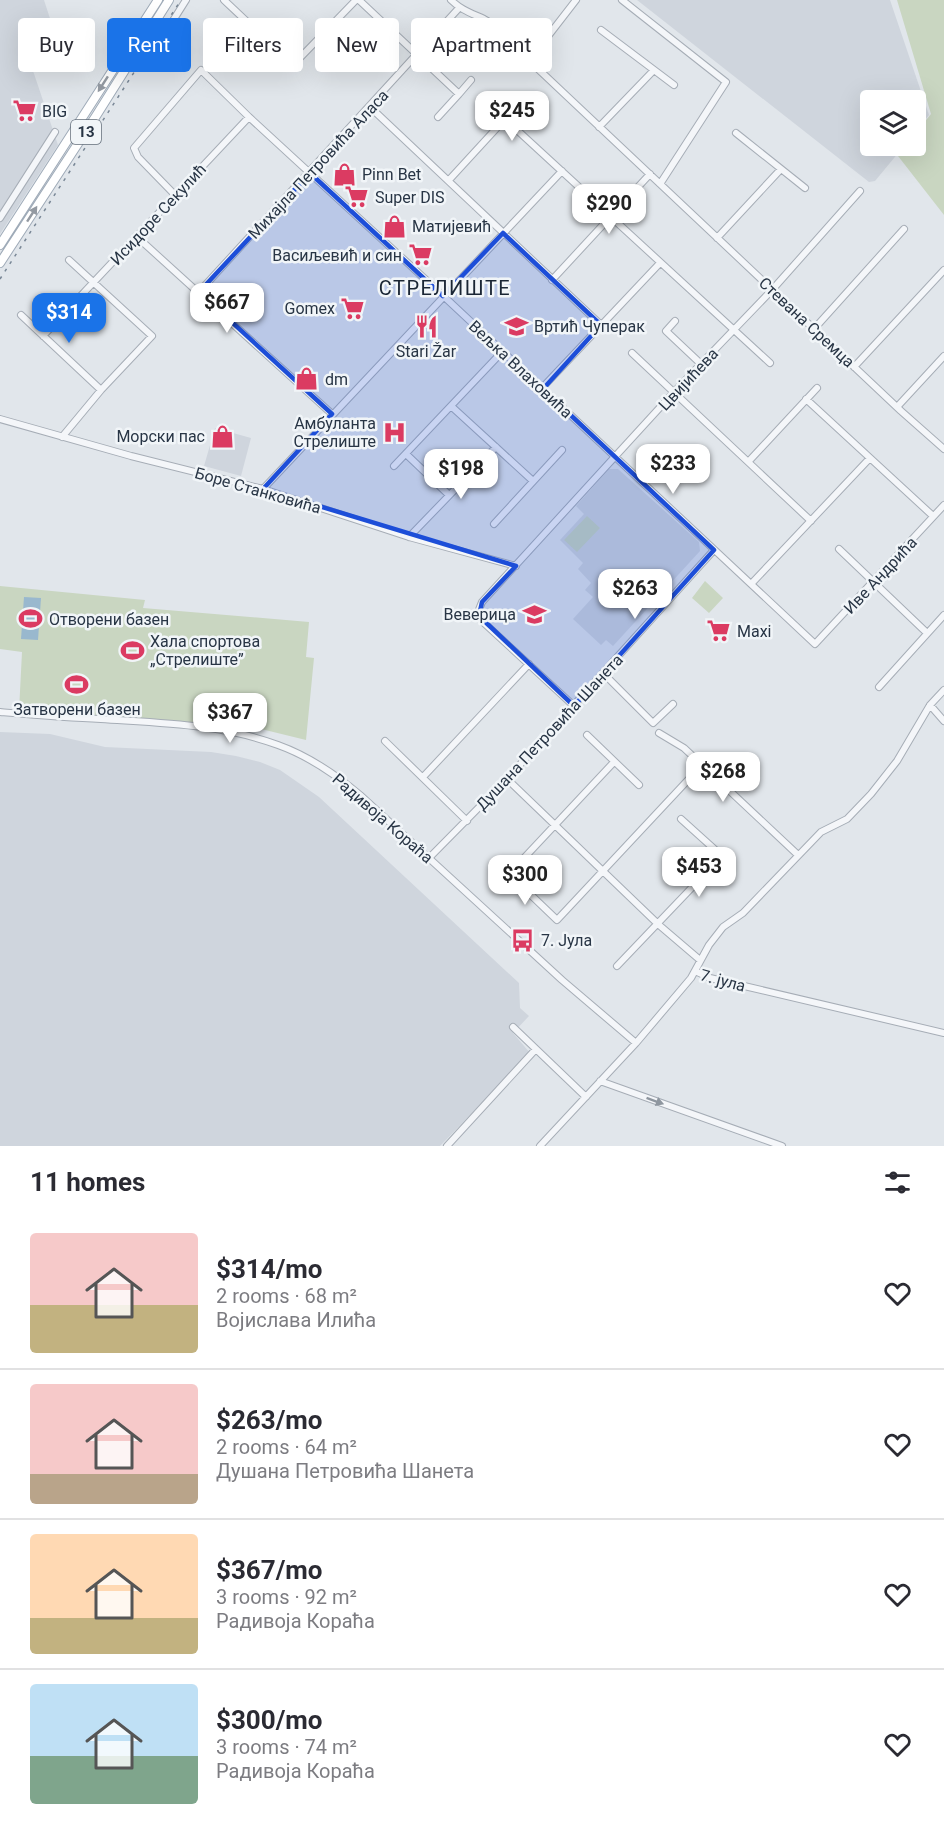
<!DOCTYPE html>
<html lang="en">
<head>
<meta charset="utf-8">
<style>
	:root { --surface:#fff; --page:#f2f2f3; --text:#2b2b33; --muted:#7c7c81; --line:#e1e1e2; --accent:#1a73e8 }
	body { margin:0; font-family:Roboto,sans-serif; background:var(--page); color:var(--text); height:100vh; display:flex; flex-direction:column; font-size:22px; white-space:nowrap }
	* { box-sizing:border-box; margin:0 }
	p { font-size:20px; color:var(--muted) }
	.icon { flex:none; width:33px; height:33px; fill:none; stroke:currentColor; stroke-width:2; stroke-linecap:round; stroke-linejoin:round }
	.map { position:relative; height:1146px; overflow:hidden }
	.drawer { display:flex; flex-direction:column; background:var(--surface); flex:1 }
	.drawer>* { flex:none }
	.banner { position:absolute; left:18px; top:18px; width:600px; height:54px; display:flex; gap:12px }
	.controls { position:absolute; left:860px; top:90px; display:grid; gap:12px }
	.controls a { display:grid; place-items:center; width:66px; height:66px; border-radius:6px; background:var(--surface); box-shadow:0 6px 24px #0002; font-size:30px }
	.price { position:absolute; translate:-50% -51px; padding:0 14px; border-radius:12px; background:#fff; color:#222; font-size:20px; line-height:39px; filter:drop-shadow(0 2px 3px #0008) }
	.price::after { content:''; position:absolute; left:50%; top:36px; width:18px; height:14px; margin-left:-9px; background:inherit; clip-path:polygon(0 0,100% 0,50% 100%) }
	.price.current { background:var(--accent); color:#fff }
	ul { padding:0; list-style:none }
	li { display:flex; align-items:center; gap:18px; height:150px; padding:0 30px }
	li+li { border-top:2px solid var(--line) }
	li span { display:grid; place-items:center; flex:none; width:168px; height:120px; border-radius:6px; color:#555 }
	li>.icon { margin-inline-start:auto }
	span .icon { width:72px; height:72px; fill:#fffc; stroke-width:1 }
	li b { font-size:26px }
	h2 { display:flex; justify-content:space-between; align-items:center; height:72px; padding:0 30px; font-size:26px }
	.tag { padding:0 21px; border-radius:6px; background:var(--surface); box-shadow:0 6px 24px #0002; font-size:21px; line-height:54px }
	.tag.current { background:var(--accent); color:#fff }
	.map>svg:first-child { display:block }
	.built { fill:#cfd5dd }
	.green { fill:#c9d6c1 }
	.water { fill:#99b8ce }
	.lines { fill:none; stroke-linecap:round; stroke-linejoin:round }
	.minor-casing { stroke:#a6adb6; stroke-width:8 }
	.major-casing { stroke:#9fabb8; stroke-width:10 }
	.minor { stroke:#f4f6f9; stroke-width:6 }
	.major { stroke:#fff; stroke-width:8 }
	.rail { stroke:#798796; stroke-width:1.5; stroke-dasharray:3 6; stroke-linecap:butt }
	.oneway { fill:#949aa2 }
	.oneway2 { fill:#8e969f }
	.marked { fill:#1d4ed8; fill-opacity:0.2; stroke:#1d4ed8; stroke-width:4.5; stroke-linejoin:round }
	.labels { text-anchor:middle; stroke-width:5; stroke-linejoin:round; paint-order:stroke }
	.shield { fill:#f1f5f8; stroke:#646f7b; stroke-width:1.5 }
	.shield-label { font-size:15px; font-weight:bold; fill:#283545 }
	.poi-label { font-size:16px; fill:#283545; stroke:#f1f5f8; text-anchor:start }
	.street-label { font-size:16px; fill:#283545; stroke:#f1f5f8 }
	.quarter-label { font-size:20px; letter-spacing:1.5px; fill:#1a2635; stroke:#f1f5f8 }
</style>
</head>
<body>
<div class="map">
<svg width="944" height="1146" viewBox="0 0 944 1146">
	<rect width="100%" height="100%" fill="#e1e6eb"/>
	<path class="built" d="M0 0H44L56 37 25 47 58 145 0 234Z
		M637 0H890L929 115 915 132V100H870V146H904L875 181 869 182Z
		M215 428 251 438 241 476 204 466Z
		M609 469H618L699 542 700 551 613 646 606 640 601 645 573 619 593 597 585 590 591 583 578 569 583 563 560 540 584 514 576 506Z
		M0 732 50 734 105 747 211 752 236 756 260 762 280 770 319 797 519 983 520 1008 529 1016 513 1033 530 1053 440 1146H0Z"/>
	<path class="green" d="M897 0H944V215L898 156 906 146H915V134L931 114Z
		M587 516 600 528 577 552 564 540Z
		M705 581 723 598 709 613 692 598Z
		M0 586 145 600 143 608 309 622 306 657 314 658 306 740 257 728 19 711 22 652 0 649Z"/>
	<path class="water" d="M24 597 41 598 38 640 21 639Z"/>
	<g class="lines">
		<defs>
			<path id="minor" d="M224 0 293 65 356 0
				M359 0 459 94 438 117
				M451 0C461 10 471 13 484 19 502 29 519 40 535 53
				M576 0 535 53 533 60 536 67 901 411 944 449
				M622 0 726 82 660 184
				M601 30 674 85
				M155 49 186 0
				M459 94 471 80
				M370 107 601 325
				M599 127 654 70
				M736 133 805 188
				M449 180 505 119 579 187
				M175 195 138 157 134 148 201 70 249 117 437 290 815 644 944 505
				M610 216 770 363
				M0 218 55 132
				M136 236 332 414
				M717 238 781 169
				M552 280 650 174
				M199 292 459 8
				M21 315 101 390
				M675 321 666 331 701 364
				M814 329 904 229
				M43 336 249 117
				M632 353 811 521
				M854 367 944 270
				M542 388 660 263
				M806 399 933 516
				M451 406 533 481
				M897 407 944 356
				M0 419 131 456 263 489 409 537 516 566
				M62 437 101 390 152 336 69 260
				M406 454 449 495
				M749 461 817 388
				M394 466 502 352
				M263 489 562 171
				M494 524 562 450
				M409 537 496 447
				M839 549 927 633
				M752 583 870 458
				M603 673 653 723 673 704
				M879 687 944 615
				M930 705 944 721
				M574 706 483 622 478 612 482 602 675 391 772 290 860 191
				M0 712C34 715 67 718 101 719 160 723 222 724 278 745 309 756 335 774 360 795L562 980 636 1043
				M659 733 684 748 798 855
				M587 735 639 785
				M385 741 467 821
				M614 762 509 874 557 920 701 766
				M423 777 529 664
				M507 779 659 925 700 960
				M429 858 507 779 714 550
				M617 966 722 856 681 819
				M695 971 710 978 944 1033
				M513 1027 586 1097
				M600 1081 782 1146
				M447 1146 535 1050
				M540 1146 636 1043 691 978 709 945 723 927 743 913 821 832 847 819 871 794 897 761 930 705 944 690"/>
			<path id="major" d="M0 245 158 0
				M0 263 96 116 169 0"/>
		</defs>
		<use href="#minor" class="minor-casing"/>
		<use href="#major" class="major-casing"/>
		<use href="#minor" class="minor"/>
		<use href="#major" class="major"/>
		<path class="rail" d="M0 279 181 0"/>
	</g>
	<defs><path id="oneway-solid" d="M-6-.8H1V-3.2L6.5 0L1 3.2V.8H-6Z" transform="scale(1.5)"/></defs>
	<g class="oneway">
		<use href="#oneway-solid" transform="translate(103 84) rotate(123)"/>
		<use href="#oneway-solid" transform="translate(32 214) rotate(-57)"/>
	</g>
	<use class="oneway2" href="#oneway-solid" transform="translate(655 1101) rotate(20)"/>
	<path class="marked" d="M310 173 443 296 503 233 601 325 543 389 714 550 574 706 479 616 482 602 516 566 263 489 332 414 199 292Z"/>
	<defs>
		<symbol id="supermarket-bare" viewBox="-9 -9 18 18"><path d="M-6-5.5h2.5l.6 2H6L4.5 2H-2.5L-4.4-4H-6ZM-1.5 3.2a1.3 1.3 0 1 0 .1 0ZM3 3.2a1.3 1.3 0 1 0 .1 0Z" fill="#db3b62" stroke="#f1f5f8" stroke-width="2.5" paint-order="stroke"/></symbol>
		<symbol id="shop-bare" viewBox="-9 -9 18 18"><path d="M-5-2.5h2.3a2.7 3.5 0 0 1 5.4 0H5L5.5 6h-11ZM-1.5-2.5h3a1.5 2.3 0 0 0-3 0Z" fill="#db3b62" stroke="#f1f5f8" stroke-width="2.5" paint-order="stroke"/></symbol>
		<symbol id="restaurant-bare" viewBox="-9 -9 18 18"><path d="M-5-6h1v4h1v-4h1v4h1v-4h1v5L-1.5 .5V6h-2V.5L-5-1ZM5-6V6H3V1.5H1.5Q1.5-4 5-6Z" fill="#db3b62" stroke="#f1f5f8" stroke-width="2.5" paint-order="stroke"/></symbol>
		<symbol id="school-bare" viewBox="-9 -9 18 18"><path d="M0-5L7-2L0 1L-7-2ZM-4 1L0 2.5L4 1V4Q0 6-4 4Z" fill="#db3b62" stroke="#f1f5f8" stroke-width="2.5" paint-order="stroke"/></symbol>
		<symbol id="hospital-bare" viewBox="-9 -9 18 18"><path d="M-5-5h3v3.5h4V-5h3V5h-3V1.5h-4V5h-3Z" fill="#db3b62" stroke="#f1f5f8" stroke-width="2.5" paint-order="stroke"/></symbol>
		<symbol id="stadium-bare" viewBox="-9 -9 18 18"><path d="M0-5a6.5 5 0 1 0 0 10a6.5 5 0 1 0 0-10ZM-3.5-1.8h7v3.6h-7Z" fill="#db3b62" stroke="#f1f5f8" stroke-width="2.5" paint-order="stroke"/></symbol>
		<symbol id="bus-bare" viewBox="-9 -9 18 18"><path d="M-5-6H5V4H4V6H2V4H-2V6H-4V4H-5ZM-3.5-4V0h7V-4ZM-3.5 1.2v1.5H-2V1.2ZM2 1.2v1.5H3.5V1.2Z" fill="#db3b62" stroke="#f1f5f8" stroke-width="2.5" paint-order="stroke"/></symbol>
	</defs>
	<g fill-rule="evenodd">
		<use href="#supermarket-bare" x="8" y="94" width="33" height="33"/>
		<use href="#shop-bare" x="328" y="158" width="33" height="33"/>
		<use href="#supermarket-bare" x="340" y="180" width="33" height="33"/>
		<use href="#shop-bare" x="378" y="210" width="33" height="33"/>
		<use href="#supermarket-bare" x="404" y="238" width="33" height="33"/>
		<use href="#supermarket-bare" x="336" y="292" width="33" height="33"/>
		<use href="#restaurant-bare" x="410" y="310" width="33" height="33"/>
		<use href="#school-bare" x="500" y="310" width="33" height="33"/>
		<use href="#shop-bare" x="290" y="362" width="33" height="33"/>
		<use href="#hospital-bare" x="378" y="416" width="33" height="33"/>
		<use href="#shop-bare" x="206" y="420" width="33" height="33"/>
		<use href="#school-bare" x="518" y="598" width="33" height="33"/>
		<use href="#stadium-bare" x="14" y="602" width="33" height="33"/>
		<use href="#supermarket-bare" x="702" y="614" width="33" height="33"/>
		<use href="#stadium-bare" x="116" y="634" width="33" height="33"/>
		<use href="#stadium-bare" x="60" y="668" width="33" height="33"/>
		<use href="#bus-bare" x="506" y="924" width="33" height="33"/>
	</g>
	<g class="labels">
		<rect class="shield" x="71" y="120" width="30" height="24" rx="4.5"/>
		<g class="shield-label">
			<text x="86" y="137">13</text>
		</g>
		<g class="poi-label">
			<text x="42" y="117">BIG</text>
			<text x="362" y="180">Pinn Bet</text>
			<text x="375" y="203">Super DIS</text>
			<text x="412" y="232">Матијевић</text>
			<text x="402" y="261" text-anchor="end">Васиљевић и син</text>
			<text x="335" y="314" text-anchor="end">Gomex</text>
			<text x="534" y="332">Вртић Чуперак</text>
			<text x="426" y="357" text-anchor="middle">Stari Žar</text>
			<text x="325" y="385">dm</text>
			<text x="376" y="429" text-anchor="end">Амбуланта<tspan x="376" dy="18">Стрелиште</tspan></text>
			<text x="205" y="442" text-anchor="end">Морски пас</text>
			<text x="516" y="620" text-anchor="end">Веверица</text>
			<text x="49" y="625">Отворени базен</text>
			<text x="737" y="637">Maxi</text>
			<text x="150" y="647">Хала спортова<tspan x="150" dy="18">„Стрелиште”</tspan></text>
			<text x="77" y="715" text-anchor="middle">Затворени базен</text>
			<text x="541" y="946">7. Јула</text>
		</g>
		<g class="street-label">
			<text transform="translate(318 164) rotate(-47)" y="6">Михајла Петровића Аласа</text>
			<text transform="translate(158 214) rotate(-47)" y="6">Исидоре Секулић</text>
			<text transform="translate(807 322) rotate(43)" y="6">Стевана Сремца</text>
			<text transform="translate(521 369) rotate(43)" y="6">Вељка Влаховића</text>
			<text transform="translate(688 379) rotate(-47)" y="6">Цвијићева</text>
			<text transform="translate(258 490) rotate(16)" y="6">Боре Станковића</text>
			<text transform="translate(880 575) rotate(-47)" y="6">Иве Андрића</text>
			<text transform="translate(549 732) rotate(-47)" y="6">Душана Петровића Шанета</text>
			<text transform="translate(383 818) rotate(41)" y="6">Радивоја Кораћа</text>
			<text transform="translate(723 980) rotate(15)" y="6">7. јула</text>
		</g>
		<g class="quarter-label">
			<text x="445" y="295">СТРЕЛИШТЕ</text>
		</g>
	</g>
</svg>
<div class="controls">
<a><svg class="icon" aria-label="layers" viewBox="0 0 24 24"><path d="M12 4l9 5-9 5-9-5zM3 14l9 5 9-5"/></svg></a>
</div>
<b class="price" style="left:512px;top:142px">$245</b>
<b class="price" style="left:609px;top:235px">$290</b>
<b class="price" style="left:227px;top:334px">$667</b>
<b class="price current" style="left:69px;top:344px">$314</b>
<b class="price" style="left:673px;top:495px">$233</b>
<b class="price" style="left:461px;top:500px">$198</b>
<b class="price" style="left:635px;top:620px">$263</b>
<b class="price" style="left:230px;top:744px">$367</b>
<b class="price" style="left:723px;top:803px">$268</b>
<b class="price" style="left:699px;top:898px">$453</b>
<b class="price" style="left:525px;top:906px">$300</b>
<div class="banner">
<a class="tag">Buy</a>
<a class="tag current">Rent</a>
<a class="tag">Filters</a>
<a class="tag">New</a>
<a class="tag">Apartment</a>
</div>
</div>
<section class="drawer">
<h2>11 homes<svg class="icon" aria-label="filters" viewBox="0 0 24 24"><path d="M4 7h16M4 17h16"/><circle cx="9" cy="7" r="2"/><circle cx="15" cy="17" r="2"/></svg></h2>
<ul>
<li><span style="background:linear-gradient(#f6c9c9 60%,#c2b280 0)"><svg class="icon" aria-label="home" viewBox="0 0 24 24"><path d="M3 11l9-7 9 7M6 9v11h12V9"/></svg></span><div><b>$314/mo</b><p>2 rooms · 68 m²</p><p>Војислава Илића</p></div><svg class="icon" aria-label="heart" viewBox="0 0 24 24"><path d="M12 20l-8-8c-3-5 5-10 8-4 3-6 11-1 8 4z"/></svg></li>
<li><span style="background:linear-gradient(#f6c9c9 75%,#b9a48a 0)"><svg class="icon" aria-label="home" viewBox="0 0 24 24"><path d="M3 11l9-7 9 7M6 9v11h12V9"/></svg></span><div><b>$263/mo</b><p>2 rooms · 64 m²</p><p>Душана Петровића Шанета</p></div><svg class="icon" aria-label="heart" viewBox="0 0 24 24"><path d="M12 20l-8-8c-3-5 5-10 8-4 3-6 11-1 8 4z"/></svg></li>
<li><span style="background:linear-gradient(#ffd9b3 70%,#c2b280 0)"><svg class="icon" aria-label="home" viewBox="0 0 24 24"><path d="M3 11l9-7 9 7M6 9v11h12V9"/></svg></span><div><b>$367/mo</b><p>3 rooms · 92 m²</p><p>Радивоја Кораћа</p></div><svg class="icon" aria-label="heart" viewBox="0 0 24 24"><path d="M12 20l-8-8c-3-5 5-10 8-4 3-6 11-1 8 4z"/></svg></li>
<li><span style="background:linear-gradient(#bfe0f5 60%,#7fa58c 0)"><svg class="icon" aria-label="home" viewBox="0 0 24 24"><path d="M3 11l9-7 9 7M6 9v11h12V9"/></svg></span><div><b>$300/mo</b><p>3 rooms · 74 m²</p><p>Радивоја Кораћа</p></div><svg class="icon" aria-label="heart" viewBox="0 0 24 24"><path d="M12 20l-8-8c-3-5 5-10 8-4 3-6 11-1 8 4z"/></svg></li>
</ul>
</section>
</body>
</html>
